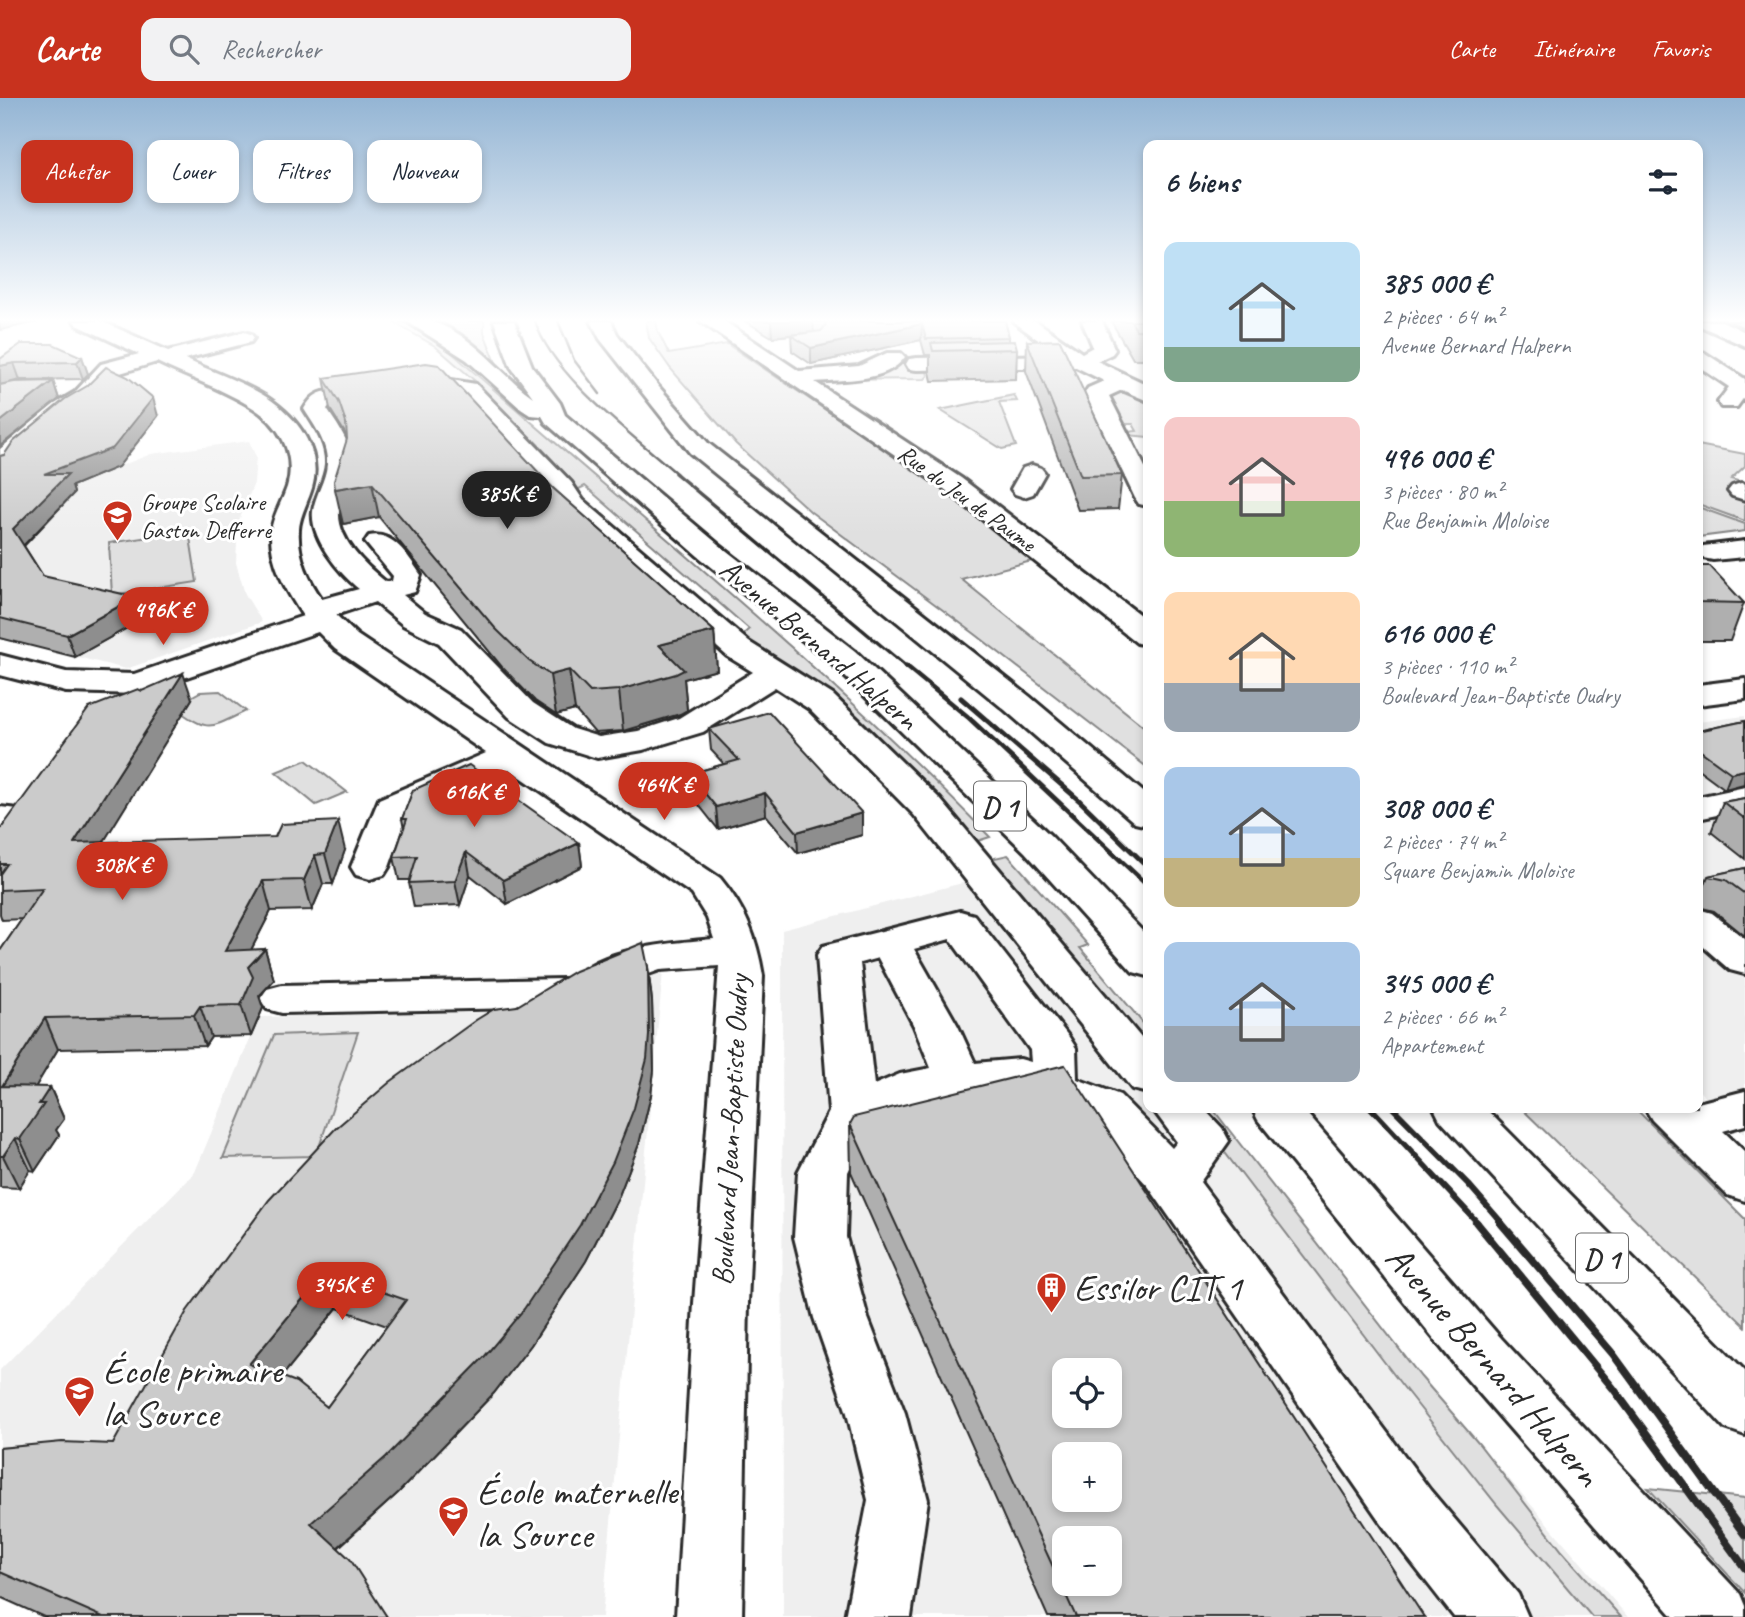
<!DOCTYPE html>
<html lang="fr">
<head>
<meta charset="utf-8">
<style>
	:root { --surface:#fff; --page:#f2f2f3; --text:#1f2937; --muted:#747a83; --accent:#c8321e }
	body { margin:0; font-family:Caveat,sans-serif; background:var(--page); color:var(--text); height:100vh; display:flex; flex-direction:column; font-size:26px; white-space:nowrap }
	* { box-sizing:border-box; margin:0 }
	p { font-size:23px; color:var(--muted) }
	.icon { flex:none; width:38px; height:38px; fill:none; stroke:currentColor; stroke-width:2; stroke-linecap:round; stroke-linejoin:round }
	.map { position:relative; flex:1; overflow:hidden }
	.drawer { position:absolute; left:1143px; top:42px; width:560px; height:973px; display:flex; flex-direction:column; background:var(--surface); border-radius:14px; box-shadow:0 4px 10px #0003 }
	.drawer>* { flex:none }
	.banner { position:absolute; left:21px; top:42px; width:665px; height:63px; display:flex; gap:14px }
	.controls { position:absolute; left:1052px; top:1260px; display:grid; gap:14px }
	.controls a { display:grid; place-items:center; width:70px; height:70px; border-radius:14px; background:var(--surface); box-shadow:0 4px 10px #0003; font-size:35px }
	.price { position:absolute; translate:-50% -60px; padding:0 16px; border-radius:24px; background:var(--accent); color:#fff; font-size:23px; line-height:46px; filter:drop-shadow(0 2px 4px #0008) }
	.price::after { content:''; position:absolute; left:50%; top:42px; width:21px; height:16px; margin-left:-10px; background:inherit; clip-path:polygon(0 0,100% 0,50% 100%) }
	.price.selected { background:#222; color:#fff }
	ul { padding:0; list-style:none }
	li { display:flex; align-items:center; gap:21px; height:175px; padding:0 21px }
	li span { display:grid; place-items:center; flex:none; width:196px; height:140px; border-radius:14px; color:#555 }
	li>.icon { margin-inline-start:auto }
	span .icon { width:84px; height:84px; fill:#fffc; stroke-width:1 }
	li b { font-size:30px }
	h2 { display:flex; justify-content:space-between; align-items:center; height:84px; padding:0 21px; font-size:30px }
	.pill { padding:0 24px; border-radius:14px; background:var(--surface); box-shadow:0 4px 10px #0003; font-size:24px; line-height:63px }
	.pill.selected { background:var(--accent); color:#fff }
	header { display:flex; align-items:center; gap:42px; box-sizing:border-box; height:98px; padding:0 35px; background:var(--accent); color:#fff }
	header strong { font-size:33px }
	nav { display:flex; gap:38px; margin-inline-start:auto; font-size:24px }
	.search { width:490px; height:63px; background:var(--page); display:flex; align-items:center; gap:18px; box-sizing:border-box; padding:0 24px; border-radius:14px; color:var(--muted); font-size:26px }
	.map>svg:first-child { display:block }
	.built { fill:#efefef; fill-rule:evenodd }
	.green { fill:#e0e0e0; stroke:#868686; stroke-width:2 }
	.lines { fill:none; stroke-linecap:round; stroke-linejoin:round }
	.minor-casing { stroke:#2b2b2b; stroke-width:6 }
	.major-casing { stroke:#2b2b2b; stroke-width:6 }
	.highway-casing { stroke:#2b2b2b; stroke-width:6 }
	.minor { fill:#fff; fill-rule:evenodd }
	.major { fill:#fff; fill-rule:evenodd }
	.highway { fill:#fff; fill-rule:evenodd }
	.rail-far4 { stroke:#2b2b2b; stroke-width:2.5 }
	.rail-far3 { stroke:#2b2b2b; stroke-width:3.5 }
	.rail-far2 { stroke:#2b2b2b; stroke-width:5 }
	.rail-far1 { stroke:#2b2b2b; stroke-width:6 }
	.rail { stroke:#2b2b2b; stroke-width:8 }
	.wall { fill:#afafaf; stroke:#2b2b2b; stroke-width:2; fill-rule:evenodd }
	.shaded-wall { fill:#8e8e8e; stroke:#2b2b2b; stroke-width:2 }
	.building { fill:#cbcbcb; stroke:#2b2b2b; stroke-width:2; fill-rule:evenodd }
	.labels { text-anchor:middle; stroke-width:6; stroke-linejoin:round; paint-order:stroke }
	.far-street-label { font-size:24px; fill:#2b2b2b; stroke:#fff }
	.far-poi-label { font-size:24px; fill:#2b2b2b; stroke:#fff; text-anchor:start }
	.shield { fill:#fff; stroke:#6b6b6b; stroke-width:2 }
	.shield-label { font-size:28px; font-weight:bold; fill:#2b2b2b }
	.street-label { font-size:30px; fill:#2b2b2b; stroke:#fff }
	.near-poi-label { font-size:37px; fill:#2b2b2b; stroke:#fff; text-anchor:start }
	.near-street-label { font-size:37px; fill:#2b2b2b; stroke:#fff }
</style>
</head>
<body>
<header>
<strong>Carte</strong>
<div class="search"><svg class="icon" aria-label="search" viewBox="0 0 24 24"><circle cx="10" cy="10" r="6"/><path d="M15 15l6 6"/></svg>Rechercher</div>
<nav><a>Carte</a><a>Itinéraire</a><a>Favoris</a></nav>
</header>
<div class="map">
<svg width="1745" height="1519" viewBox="0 0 1745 1519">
	<rect width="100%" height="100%" fill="#fff"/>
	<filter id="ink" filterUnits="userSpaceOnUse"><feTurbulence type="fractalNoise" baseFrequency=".0143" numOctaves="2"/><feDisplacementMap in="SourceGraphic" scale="14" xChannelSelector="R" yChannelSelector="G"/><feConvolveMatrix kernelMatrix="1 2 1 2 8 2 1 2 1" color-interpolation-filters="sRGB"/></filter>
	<g filter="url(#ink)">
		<path class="built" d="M249 343 256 359 254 385 238 425 236 465 245 496 262 524 126 571 0 540V397L87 381 151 356Z
			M1745 618V1037L1698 992V624Z
			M993 777 1148 955V1010H1196L1254 1062 1421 1279 1628 1519H783L782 832ZM1064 1272H1110V1318H1064ZM1064 1356H1110V1402H1064ZM1064 1440H1110V1486H1064Z
			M595 862 663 873 602 1519H45L0 1499V1272L195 1074 259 919 508 914Z"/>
		<path class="green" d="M391 223C412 223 427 236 443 247 627 410 819 562 990 739L968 746 802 579 790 570 737 542 749 531 585 388 573 394 569 388 575 386 535 343 528 344 471 284 475 283 435 248Z
			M434 223H484V235L495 262Z
			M646 223H656L658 234 669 256 727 246 950 395 1032 463 961 481 1148 632V670L975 536 811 414 736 346 670 270 649 240Z
			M911 259 914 272H927L928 278 925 281 828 282 892 268Z
			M1111 294 1129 295 1148 303V339L1128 337 1127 334 1137 333 1133 326H1123L1108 298Z
			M1014 297 1017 303 999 304 1016 348 1002 351 940 312Z
			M1698 347 1745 356V368L1731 381 1745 385V423L1698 406Z
			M1698 409 1745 426V433L1698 439Z
			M189 433 197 484 112 497 109 445Z
			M220 593 246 613C207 632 209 634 173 609L200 594Z
			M306 662 347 694 316 707 276 674Z
			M1008 757 1088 847 1080 850 1148 931V958L981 763Z
			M358 934 316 1058 223 1060 274 937Z
			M1191 1010H1212L1421 1279 1479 1346 1562 1453 1621 1519H1592L1497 1407 1401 1286Z
			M1521 1010H1635L1745 1121V1228Z
			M1648 1390 1745 1400V1495Z"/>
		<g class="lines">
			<defs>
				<path id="minor" d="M74 223H101L168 253 244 234 251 236 254 240 251 244 185 261C212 274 244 284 268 300 298 320 323 353 312 390 308 404 300 417 299 431 297 457 308 481 322 501L359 491C339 475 310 440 313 413 315 397 326 382 327 366 328 345 314 327 304 311 309 303 313 297 323 294L427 278 476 286 571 384 583 402 749 544 833 597 940 701 1148 948V995L1132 991 914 717 809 611 775 589 703 634 643 652 597 660 549 645 509 619 439 545 403 527 375 504 336 517 357 537 720 780C745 810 757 840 763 878L748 1205 742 1519H676L694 1205 719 868 660 872 598 894 583 890 577 880C596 850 681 844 714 841L707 820 692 796 509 671 408 715 389 769 384 777 370 781 356 777 351 769 379 701 486 655 335 551 318 534 137 596 66 594 0 577V557L66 574 134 576 303 518C287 494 270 466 271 435 272 419 282 404 287 389 297 355 279 325 250 308 221 290 187 279 157 264L117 276 91 304 69 317 18 361 9 375 0 377V351L53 307 75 294 101 266 139 256 77 227ZM427 292 461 297 552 394 565 413 727 558 753 574 679 620 638 633 599 639 573 631 533 605 461 531 425 515 403 497 415 494 421 477C409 459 393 432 369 438L365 444 393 478 392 483 386 484C366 468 337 442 339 413 340 397 351 382 351 365 352 345 337 327 327 311L330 307Z
					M700 223H724L799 273 859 268 887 255H901L905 259C886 285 843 281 815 284L961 380 1148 523V547L1137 545 943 390Z
					M1013 223H1036L1082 255 1093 249 1082 223H1102L1115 252 1112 256 1097 263 1148 287V303L1122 292 1109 298 1148 375V408L1139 406 1135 400 1085 295 1088 290 1104 283 1076 269 917 272 909 271 906 266 909 261 917 260 1058 257Z
					M1698 223H1722L1745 234V248L1698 227Z
					M1698 253 1705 255 1745 281V298L1737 309H1721L1718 304 1729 289 1698 268Z
					M1032 367 1041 370 1045 375 1033 396 1024 399 1015 396 1011 391 1023 370Z
					M1741 385 1745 386V402L1732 398 1728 393 1732 388Z
					M1745 443V459L1713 462 1703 460 1699 454 1703 448Z
					M1745 581V601L1698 607V587Z
					M1745 689V711L1698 721V699Z
					M0 709 28 712 34 720 28 728 0 731Z
					M1698 811 1712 815 1745 841V876L1730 872 1698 844Z
					M960 813 974 817 1069 939 1076 950 1077 981 1120 997 1172 1050 1177 1044 1152 1010H1203L1222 1030 1229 1043 1200 1084 1430 1392 1518 1496 1528 1519H1454L1386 1432 1148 1088 1086 1021 1017 994 923 1004 871 1026 848 1074 846 1139 868 1220 905 1315 928 1402 911 1519H845L868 1402 847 1315 814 1220 794 1139 798 1074 829 1014 817 857 823 848ZM950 841 1030 952 1031 964 1020 961 975 965 958 928 914 851ZM878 860 914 928 931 970 900 976 874 987 860 865Z
					M564 881 579 885 586 895 579 905 564 909 282 915 267 911 260 901 267 891 282 887Z
					M1745 993V1027L1723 1033 1745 1054V1103L1727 1097 1652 1022 1645 1010H1698V1005Z"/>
				<path id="major" d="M1480 1232 1500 1239 1740 1496 1745 1508V1519H1674L1460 1273 1452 1256 1460 1239Z"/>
				<path id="highway" d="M406 223C415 223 426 222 433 224 473 236 500 276 533 299L511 269 494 223H514L532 268 560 305 565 317 718 446 855 553 1051 738 1148 839V878L1133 874 1025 754 833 567 698 458 546 325 542 318 530 317 521 311 467 262Z
					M591 223H611L617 236 659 289 708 345 1029 598 1148 698V728L1135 725 1005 612 690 355 600 241Z
					M1252 1010H1302L1500 1239 1508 1256 1500 1273 1480 1280 1460 1273 1258 1022Z
					M1434 1010H1485L1745 1273V1337L1725 1330 1440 1022Z"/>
			</defs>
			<use href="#minor" class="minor-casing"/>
			<use href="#major" class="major-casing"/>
			<use href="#highway" class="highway-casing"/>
			<use href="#minor" class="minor"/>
			<use href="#major" class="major"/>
			<use href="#highway" class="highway"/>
			<path class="rail-far4" d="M535 223C552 278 633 337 677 376
				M558 223 574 262 600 296"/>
			<path class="rail-far3" d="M675 375 908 570"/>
			<path class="rail-far2" d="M906 568 968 619 1148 788
				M961 600 1080 703 1148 769"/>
			<path class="rail-far1" d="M1371 1010 1478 1125
				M1393 1010 1469 1087 1502 1125"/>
			<path class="rail" d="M1476 1124 1613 1290 1745 1470
				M1500 1124 1613 1256 1745 1437"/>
		</g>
		<path class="wall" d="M745 223H1005L1009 239V243L1017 251 1016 281 932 283 930 274V257H925L921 242 811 266 792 253 791 237 772 239Z
			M1111 223H1148V261H1133Z
			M1728 223H1745V230Z
			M1027 243 1122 377 1118 411 1078 412 1026 273Z
			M82 259 88 276 83 281 20 282 10 285 53 283 59 301 0 348V261Z
			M324 280 554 391 714 533 717 572 684 581 687 612 680 616 623 633 595 635 575 612 556 617 535 603 502 569 379 419 343 426 347 340 345 335 330 311Z
			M158 318 118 369 72 388 74 395 24 448 43 478 143 521 75 559 0 540V358Z
			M1698 468 1744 505 1730 543H1698Z
			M142 593 192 601 103 744 345 752 333 786H323L312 812 271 813 251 852 265 851 274 882 259 898 263 910 251 938 211 939 205 948 58 951 35 989H50L64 1021 56 1032 59 1037 35 1073 30 1072 19 1090 0 1089V853L22 821 2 822 0 816V732Z
			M1745 623V687L1725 691 1698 671V633Z
			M709 631 862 715V737L798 755 766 717 718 731 691 697 689 676 724 666 711 652Z
			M413 692 579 745 582 768 507 806 470 777 460 807 414 809 409 785V782H399L394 759 404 731 402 721Z
			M1745 700V761L1711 734 1723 704Z
			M1745 770V838L1714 813 1698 809V804L1708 778Z
			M648 869 652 903 654 972 651 997 639 1046 618 1100 586 1163 531 1247 494 1295 398 1395 338 1450 387 1519H44L0 1499V1350L113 1346 517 908ZM337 1210 387 1228 327 1309 282 1278Z
			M850 1026 1424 1519H1048L851 1074Z"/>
		<path class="shaded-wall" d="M0 223H42L0 232Z
			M771 223H813L814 234 772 239Z
			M922 226 921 242 811 266V250Z
			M82 259 88 276 83 281 77 264Z
			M14 265 20 282 0 287V268Z
			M53 283 59 301 0 348V324Z
			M153 300 158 318 118 369 72 388 74 395 20 451 13 431 44 376Z
			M372 385 379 419 343 426 335 391Z
			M136 499 143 521 75 559 67 537Z
			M714 533 717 572 684 581 687 612 680 616 623 633 619 592 659 547Z
			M569 572 575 612 556 617 550 577Z
			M183 575 192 601 85 774 74 745Z
			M1745 672 1744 686 1725 691 1731 675Z
			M765 695 766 717 718 731 716 709Z
			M862 715V737L798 755 797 734Z
			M338 723 345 752 333 786 325 756Z
			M579 745 582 768 507 806 503 782Z
			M466 754 470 777 460 807 455 783Z
			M315 757 323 786 312 812 304 782Z
			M263 783 271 813 235 883 225 853Z
			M265 851 274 882 259 898 263 910 251 938 241 907 248 869Z
			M648 869 652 903 654 972 651 997 639 1046 618 1100 586 1163 531 1247 494 1295 398 1395 325 1461 311 1425Z
			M200 908 211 939 205 948 194 917Z
			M45 920 58 951 17 1020 2 988Z
			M50 989 64 1021 56 1032 59 1037 35 1073 20 1041 39 1006Z
			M15 1040 30 1072 19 1090 3 1058Z
			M325 1174 337 1210 263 1302 249 1266Z"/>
		<path class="building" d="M824 223H1005L1009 239 926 241 922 226 811 250 791 237 821 233 826 227Z
			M1131 223H1148V232H1136Z
			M1060 242 1122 377 1081 378 1027 243Z
			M1015 243 1017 251 933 253 931 245Z
			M21 246H53L82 259 77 264 14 265 0 268V261Z
			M426 265 439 267 554 391 714 533 659 547 684 572 676 576 619 592 590 594 569 572 550 577 529 563 495 530 372 385 335 391 334 383 347 341 346 325 339 304 324 280Z
			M106 269 128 279 153 300 113 350 44 376H68L13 431 43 478 136 499 67 537 0 520V358L4 357 13 344 65 301 87 288Z
			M53 283 0 324V287L14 284Z
			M1698 468H1710L1744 505 1698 504Z
			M183 575 74 745 275 739 281 726 338 723 325 756 315 757 304 782 263 783 225 853 265 851 248 869 253 879 241 907 200 908 194 917 45 920 2 988 50 989 39 1006H44L20 1041 15 1040 3 1058H0V853L43 790 0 792V776L7 766H0V732L89 610 138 591 142 593Z
			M769 614 862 715 797 734 765 695 716 709 689 676 739 662 709 631Z
			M1745 623V672L1731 675 1698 651V633Z
			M469 667 579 745 503 782 466 754 455 783 409 785 417 758 394 759 407 721H402L413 692Z
			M1745 700V721L1723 704Z
			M1745 770V796L1726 782 1708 778Z
			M643 845 648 869 649 937 647 961 634 1010 613 1064 580 1127 524 1211 485 1258 386 1359 311 1425 350 1461 387 1519H103L0 1474V1350L62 1344 113 1346 187 1213 269 1102 336 1030 390 984 476 922 494 911 517 908 575 873ZM325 1174 406 1202 327 1309 296 1284 249 1266Z
			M1065 967 1424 1519H1076L850 1026 854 1019ZM1064 1272H1110V1318H1064ZM1064 1356H1110V1402H1064ZM1064 1440H1110V1486H1064Z"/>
	</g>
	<linearGradient id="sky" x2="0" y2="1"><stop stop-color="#94b5d4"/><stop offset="0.51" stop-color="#fff"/><stop offset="1" stop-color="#fff" stop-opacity="0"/></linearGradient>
	<rect width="1745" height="436" fill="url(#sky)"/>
	<defs>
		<symbol id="school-pin" viewBox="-11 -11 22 30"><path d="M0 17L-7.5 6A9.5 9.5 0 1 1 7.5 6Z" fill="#c8321e" stroke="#fff"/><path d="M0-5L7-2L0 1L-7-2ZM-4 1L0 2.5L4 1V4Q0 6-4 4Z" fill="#fff"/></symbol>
		<symbol id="building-pin" viewBox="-11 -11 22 30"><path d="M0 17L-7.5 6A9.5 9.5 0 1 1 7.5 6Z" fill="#c8321e" stroke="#fff"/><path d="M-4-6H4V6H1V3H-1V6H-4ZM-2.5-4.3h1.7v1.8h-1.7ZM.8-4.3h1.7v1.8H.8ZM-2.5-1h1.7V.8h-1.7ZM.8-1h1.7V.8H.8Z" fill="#fff"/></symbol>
	</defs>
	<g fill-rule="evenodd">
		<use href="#school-pin" x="100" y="400" width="35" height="47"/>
		<use href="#building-pin" x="1034" y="1172" width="35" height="47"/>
		<use href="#school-pin" x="62" y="1276" width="35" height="47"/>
		<use href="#school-pin" x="436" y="1396" width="35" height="47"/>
	</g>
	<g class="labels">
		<g class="far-street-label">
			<text transform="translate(967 400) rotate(36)" y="8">Rue du Jeu de Paume</text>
		</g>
		<g class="far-poi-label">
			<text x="141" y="412">Groupe Scolaire<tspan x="141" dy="28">Gaston Defferre</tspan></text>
		</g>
		<g class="shield">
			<rect x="974" y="683.5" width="52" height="49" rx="5"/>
			<rect x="1576" y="1135.5" width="52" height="49" rx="5"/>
		</g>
		<g class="shield-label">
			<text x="1000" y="718">D 1</text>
			<text x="1602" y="1170">D 1</text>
		</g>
		<g class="street-label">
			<text transform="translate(819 546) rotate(40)" y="10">Avenue Bernard Halpern</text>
			<text transform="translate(730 1032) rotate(-87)" y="10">Boulevard Jean-Baptiste Oudry</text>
		</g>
		<g class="near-poi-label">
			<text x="1074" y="1202">Essilor CIT 1</text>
			<text x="103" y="1285">École primaire<tspan x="103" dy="43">la Source</tspan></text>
			<text x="477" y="1406">École maternelle<tspan x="477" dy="43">la Source</tspan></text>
		</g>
		<g class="near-street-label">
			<text transform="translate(1494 1267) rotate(49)" y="13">Avenue Bernard Halpern</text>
		</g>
	</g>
</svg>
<div class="controls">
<a><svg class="icon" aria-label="locate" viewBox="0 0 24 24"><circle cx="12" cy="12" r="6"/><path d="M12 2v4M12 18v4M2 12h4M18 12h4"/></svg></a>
<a>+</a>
<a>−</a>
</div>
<b class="price selected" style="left:507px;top:433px">385K €</b>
<b class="price" style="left:163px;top:549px">496K €</b>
<b class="price" style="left:664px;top:724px">464K €</b>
<b class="price" style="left:474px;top:731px">616K €</b>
<b class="price" style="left:122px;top:804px">308K €</b>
<b class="price" style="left:342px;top:1224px">345K €</b>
<div class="banner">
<a class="pill selected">Acheter</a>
<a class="pill">Louer</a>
<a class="pill">Filtres</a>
<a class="pill">Nouveau</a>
</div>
<section class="drawer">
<h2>6 biens<svg class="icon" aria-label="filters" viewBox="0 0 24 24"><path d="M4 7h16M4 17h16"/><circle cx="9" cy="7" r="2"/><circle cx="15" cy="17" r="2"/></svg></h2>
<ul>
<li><span style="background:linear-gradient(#bfe0f5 75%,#7fa58c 0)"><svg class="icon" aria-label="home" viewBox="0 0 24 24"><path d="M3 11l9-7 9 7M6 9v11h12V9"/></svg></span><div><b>385 000 €</b><p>2 pièces · 64 m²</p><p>Avenue Bernard Halpern</p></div></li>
<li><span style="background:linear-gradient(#f6c9c9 60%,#8fb573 0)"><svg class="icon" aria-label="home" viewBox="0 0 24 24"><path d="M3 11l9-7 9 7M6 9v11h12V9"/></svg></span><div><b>496 000 €</b><p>3 pièces · 80 m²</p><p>Rue Benjamin Moloise</p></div></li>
<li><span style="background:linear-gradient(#ffd9b3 65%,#9aa5b1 0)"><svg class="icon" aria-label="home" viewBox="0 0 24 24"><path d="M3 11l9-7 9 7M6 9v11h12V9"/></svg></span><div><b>616 000 €</b><p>3 pièces · 110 m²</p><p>Boulevard Jean-Baptiste Oudry</p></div></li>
<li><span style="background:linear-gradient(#a9c7e8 65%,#c2b280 0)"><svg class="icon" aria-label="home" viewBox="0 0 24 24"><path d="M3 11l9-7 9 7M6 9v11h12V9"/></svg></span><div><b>308 000 €</b><p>2 pièces · 74 m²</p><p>Square Benjamin Moloise</p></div></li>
<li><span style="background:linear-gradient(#a9c7e8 60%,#9aa5b1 0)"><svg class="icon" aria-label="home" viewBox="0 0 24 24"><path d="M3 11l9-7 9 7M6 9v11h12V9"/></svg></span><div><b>345 000 €</b><p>2 pièces · 66 m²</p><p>Appartement</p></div></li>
</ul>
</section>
</div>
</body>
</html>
